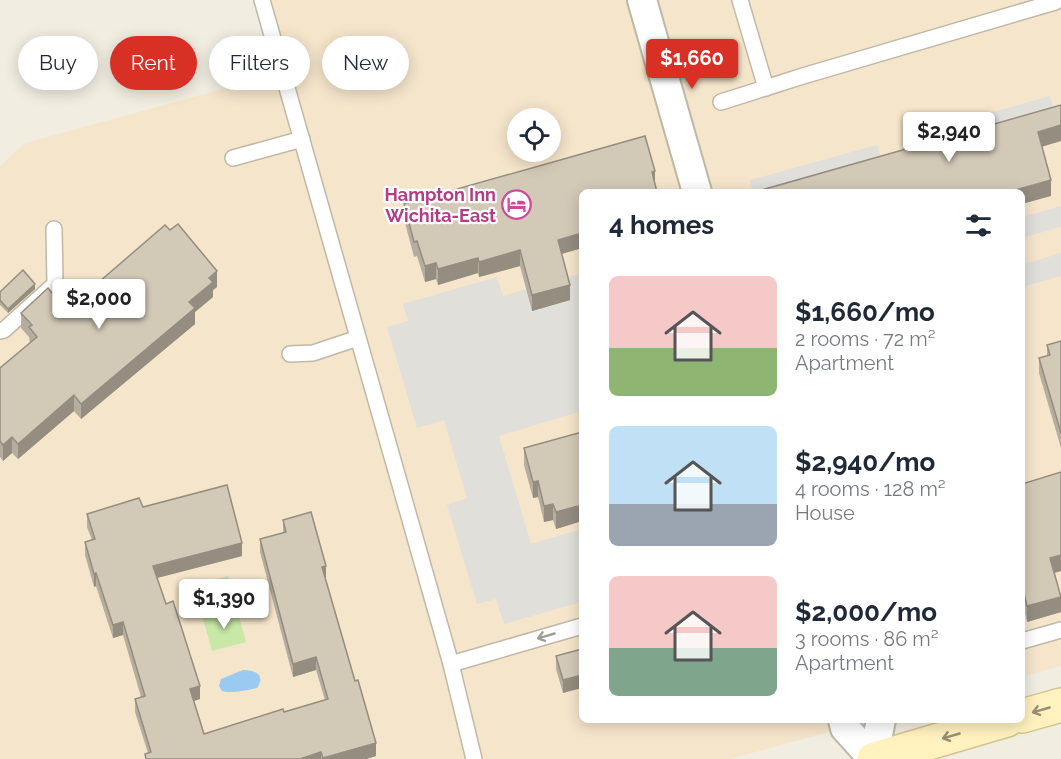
<!DOCTYPE html>
<html lang="en">
<head>
<meta charset="utf-8">
<style>
	:root { --surface:#fff; --page:#f6f6f7; --text:#1f2937; --muted:#747a83; --accent:#d93025 }
	body { margin:0; font-family:Raleway,sans-serif; background:var(--page); color:var(--text); height:100vh; display:flex; flex-direction:column; font-size:22px; white-space:nowrap }
	* { box-sizing:border-box; margin:0 }
	p { font-size:20px; color:var(--muted) }
	.icon { flex:none; width:33px; height:33px; fill:none; stroke:currentColor; stroke-width:2; stroke-linecap:round; stroke-linejoin:round }
	.map { position:relative; flex:1; overflow:hidden }
	.drawer { position:absolute; left:579px; top:189px; width:446px; height:534px; display:flex; flex-direction:column; background:var(--surface); border-radius:9px; box-shadow:0 3px 15px #0003 }
	.drawer>* { flex:none }
	.hud { position:absolute; left:18px; top:36px; width:471px; height:54px; display:flex; gap:12px }
	.buttons { position:absolute; left:507px; top:108px; display:grid; gap:12px }
	.buttons a { display:grid; place-items:center; width:54px; height:54px; border-radius:50%; background:var(--surface); box-shadow:0 3px 15px #0003; font-size:30px }
	.price { position:absolute; translate:-50% -51px; padding:0 14px; border-radius:6px; background:#fff; color:#222; font-size:20px; line-height:39px; filter:drop-shadow(0 2px 3px #0008) }
	.price::after { content:''; position:absolute; left:50%; top:36px; width:18px; height:14px; margin-left:-9px; background:inherit; clip-path:polygon(0 0,100% 0,50% 100%) }
	.price.on { background:var(--accent); color:#fff }
	ul { padding:0; list-style:none }
	li { display:flex; align-items:center; gap:18px; height:150px; padding:0 30px }
	li span { display:grid; place-items:center; flex:none; width:168px; height:120px; border-radius:9px; color:#555 }
	li>.icon { margin-inline-start:auto }
	span .icon { width:72px; height:72px; fill:#fffc; stroke-width:1 }
	li b { font-size:26px }
	h2 { display:flex; justify-content:space-between; align-items:center; height:72px; padding:0 30px; font-size:26px }
	.chip { padding:0 21px; border-radius:27px; background:var(--surface); box-shadow:0 3px 15px #0003; font-size:21px; line-height:54px }
	.chip.on { background:var(--accent); color:#fff }
	.map>svg:first-child { display:block }
	.commercial { fill:#f5e5cb; fill-rule:evenodd }
	.green { fill:#c8e8a8 }
	.parking { fill:#e1dfda }
	.water { fill:#9acaf2 }
	.lines { fill:none; stroke-linecap:round; stroke-linejoin:round }
	.lane-casing { stroke:#c0b8a7; stroke-width:18 }
	.street-casing { stroke:#c0b8a7; stroke-width:32 }
	.secondary-casing { stroke:#d3c48f; stroke-width:36 }
	.lane { stroke:#fff; stroke-width:15 }
	.street { stroke:#fff; stroke-width:28 }
	.secondary { stroke:#fff2be; stroke-width:33 }
	.wall { fill:#b5ad9d }
	.shaded-wall { fill:#948d80 }
	.building { fill:#d3c9b7; stroke:#948d80; stroke-width:1.5 }
	.oneway { stroke:#a19e98 }
	.oneway2 { stroke:#988e71 }
	.labels { text-anchor:middle; stroke-width:4.5; stroke-linejoin:round; paint-order:stroke }
	.hotel-label { font-size:18px; font-weight:bold; fill:#b23c85; stroke:#fff; text-anchor:end }
</style>
</head>
<body>
<div class="map">
<svg width="1061" height="759" viewBox="0 0 1061 759">
	<rect width="100%" height="100%" fill="#f1ede1"/>
	<path class="commercial" d="M262 0H1061V666L1022 677V192H582V720H872L730 759H0V166L25 143 282 73ZM518 118H550V152H518Z"/>
	<path class="green" d="M228 576 246 642 212 651 194 586Z"/>
	<path class="parking" d="M1050 96 1055 114 909 156 904 137Z
		M877 145 883 165 784 192H753L750 180Z
		M1061 206V227L1022 238V217Z
		M1061 253V276L1022 287V265Z
		M582 273V411L499 436 531 544 582 529V602L504 624 496 599 477 604 447 505 467 498 444 420 417 428 387 327 408 321 403 304 497 277 503 296Z"/>
	<path class="water" d="M243 670C255 670 266 675 257 688 249 690 228 694 222 691L219 686 221 679Z"/>
	<g class="lines">
		<defs>
			<path id="lane" d="M262 0 451 664 474 759
				M740 0 766 88
				M721 102 803 76 1055 2V0
				M233 158 302 139
				M0 331 4 330 55 284 54 229
				M290 354 313 353 358 338
				M1022 641 1061 630
				M451 664 582 626"/>
			<path id="street" d="M642 0 697 192
				M843 720 845 728 873 759
				M873 759 881 720"/>
			<path id="secondary" d="M1022 716 1061 705
				M874 759 1007 720"/>
		</defs>
		<use href="#lane" class="lane-casing"/>
		<use href="#street" class="street-casing"/>
		<use href="#secondary" class="secondary-casing"/>
		<use href="#lane" class="lane"/>
		<use href="#street" class="street"/>
		<use href="#secondary" class="secondary"/>
	</g>
	<path class="wall" d="M655 185 582 248 561 254 570 300 532 311 520 266 479 277 478 273 438 285 436 279 425 282 417 256 414 257 404 219V204Z
		M217 287 213 290V297L195 312V324L81 419 74 411 18 459 12 453 3 461 0 457V368L30 343 29 337 21 328V313L85 294Z
		M35 289 8 313 0 305V292Z
		M1061 341V448L1039 373V358L1047 356V345Z
		M582 432V521L556 529 553 520 544 522 538 497 533 498 524 465V448Z
		M1061 472V571L1054 573 1061 597V612L1027 622 1022 600V484Z
		M143 507 242 556 157 578 166 604 200 699 194 701 204 734 325 700 316 670 293 677 260 552V539L283 533V520L326 579H325L376 756 366 759H145V754L148 753 135 712V699L141 697 123 635 113 638 96 586 94 587 85 555V542L92 540 87 527V514Z
		M582 649 563 693 556 669V656Z"/>
	<path class="shaded-wall" d="M1061 125V141L1038 148V132Z
		M655 171V187L652 172Z
		M1051 180V196L1022 204V192H1008Z
		M582 233V248L558 255V240Z
		M520 250V266L479 277V262Z
		M478 258V273L438 285V269Z
		M436 263V279L425 282V266Z
		M217 271V287L213 290V297L195 312V324L81 419V404L189 302 209 278Z
		M35 284V289L8 313V309Z
		M570 285V300L532 311V295Z
		M74 395V411L18 459V444Z
		M12 437V453L3 461V445Z
		M538 481V497L533 498V482Z
		M553 504V520L544 522V506Z
		M582 505V521L556 529V512Z
		M242 543V556L153 579V566Z
		M1061 555V571L1050 574V558Z
		M326 566V579L322 580V567Z
		M96 573V586L94 587V574Z
		M1061 597V612L1027 622V606Z
		M123 622V635L113 638V625Z
		M316 657V670L293 677V664Z
		M582 675V688L563 693V680Z
		M200 686V699L190 702V689Z
		M376 743V756L366 759H323V758Z
		M321 752V759H300Z"/>
	<path class="building" d="M1061 105V125L1038 132 1051 180 1008 192H759L758 191Z
		M645 136 655 171 652 172 657 192H582V233L558 240 570 285 532 295 520 250 479 262 478 258 438 269 436 263 425 266 417 241 414 242 404 204Z
		M178 224 217 271 209 278 213 282 189 302 195 308 81 404 74 395 18 444 12 437 3 445 0 441V368L37 337 29 327 32 325 21 313 48 288 59 301 78 285 85 294 165 225 170 230Z
		M23 270 35 284 8 309 0 300V292Z
		M1061 341V433L1039 358 1050 355 1047 345Z
		M582 432V505L556 512 553 504 544 506 538 481 533 482 524 448Z
		M1061 472V555L1050 558 1061 597 1027 606 1022 585V484Z
		M227 485 242 543 153 566 166 604 173 601 200 686 190 689 204 734 283 709 284 712 328 699 316 657 293 664 260 539 286 532 283 520 311 512 326 566 322 567 355 681 358 680 376 743 323 758 321 752 300 759H146L145 754 151 752 135 699 145 696 123 622 113 625 96 573 94 574 85 542 95 539 87 514 139 498 143 507Z
		M582 649V675L563 680 556 656Z"/>
	<defs><path id="oneway-shaft" d="M-6 0H5M1.5-3L5.5 0L1.5 3" fill="none" stroke-width="1.6" stroke-linecap="round" stroke-linejoin="round" transform="scale(1.5)"/></defs>
	<use class="oneway" href="#oneway-shaft" transform="translate(546 636) rotate(164)"/>
	<g class="oneway2">
		<use href="#oneway-shaft" transform="translate(1041 710) rotate(164)"/>
		<use href="#oneway-shaft" transform="translate(951 736) rotate(164)"/>
	</g>
	<defs>
		<symbol id="hotel-ring" viewBox="-11 -11 22 22"><circle r="9.5" fill="#fff" stroke="#d1479c" stroke-width="1.5"/><path d="M-6-4.5h1.5V1H6V5H4.5V3h-9V5H-6ZM-4 0a1.8 1.8 0 1 1 3.6 0ZM.5 0V-2.5h3Q6-2.5 6 0Z" fill="#d1479c"/></symbol>
	</defs>
	<g fill-rule="evenodd">
		<use href="#hotel-ring" x="500" y="188" width="33" height="33"/>
	</g>
	<g class="labels">
		<g class="hotel-label">
			<text x="496" y="201">Hampton Inn<tspan x="496" dy="21">Wichita-East</tspan></text>
		</g>
	</g>
</svg>
<div class="buttons">
<a><svg class="icon" aria-label="locate" viewBox="0 0 24 24"><circle cx="12" cy="12" r="6"/><path d="M12 2v4M12 18v4M2 12h4M18 12h4"/></svg></a>
</div>
<b class="price on" style="left:692px;top:90px">$1,660</b>
<b class="price" style="left:949px;top:163px">$2,940</b>
<b class="price" style="left:99px;top:330px">$2,000</b>
<b class="price" style="left:224px;top:630px">$1,390</b>
<div class="hud">
<a class="chip">Buy</a>
<a class="chip on">Rent</a>
<a class="chip">Filters</a>
<a class="chip">New</a>
</div>
<section class="drawer">
<h2>4 homes<svg class="icon" aria-label="filters" viewBox="0 0 24 24"><path d="M4 7h16M4 17h16"/><circle cx="9" cy="7" r="2"/><circle cx="15" cy="17" r="2"/></svg></h2>
<ul>
<li><span style="background:linear-gradient(#f6c9c9 60%,#8fb573 0)"><svg class="icon" aria-label="home" viewBox="0 0 24 24"><path d="M3 11l9-7 9 7M6 9v11h12V9"/></svg></span><div><b>$1,660/mo</b><p>2 rooms · 72 m²</p><p>Apartment</p></div></li>
<li><span style="background:linear-gradient(#bfe0f5 65%,#9aa5b1 0)"><svg class="icon" aria-label="home" viewBox="0 0 24 24"><path d="M3 11l9-7 9 7M6 9v11h12V9"/></svg></span><div><b>$2,940/mo</b><p>4 rooms · 128 m²</p><p>House</p></div></li>
<li><span style="background:linear-gradient(#f6c9c9 60%,#7fa58c 0)"><svg class="icon" aria-label="home" viewBox="0 0 24 24"><path d="M3 11l9-7 9 7M6 9v11h12V9"/></svg></span><div><b>$2,000/mo</b><p>3 rooms · 86 m²</p><p>Apartment</p></div></li>
</ul>
</section>
</div>
</body>
</html>
